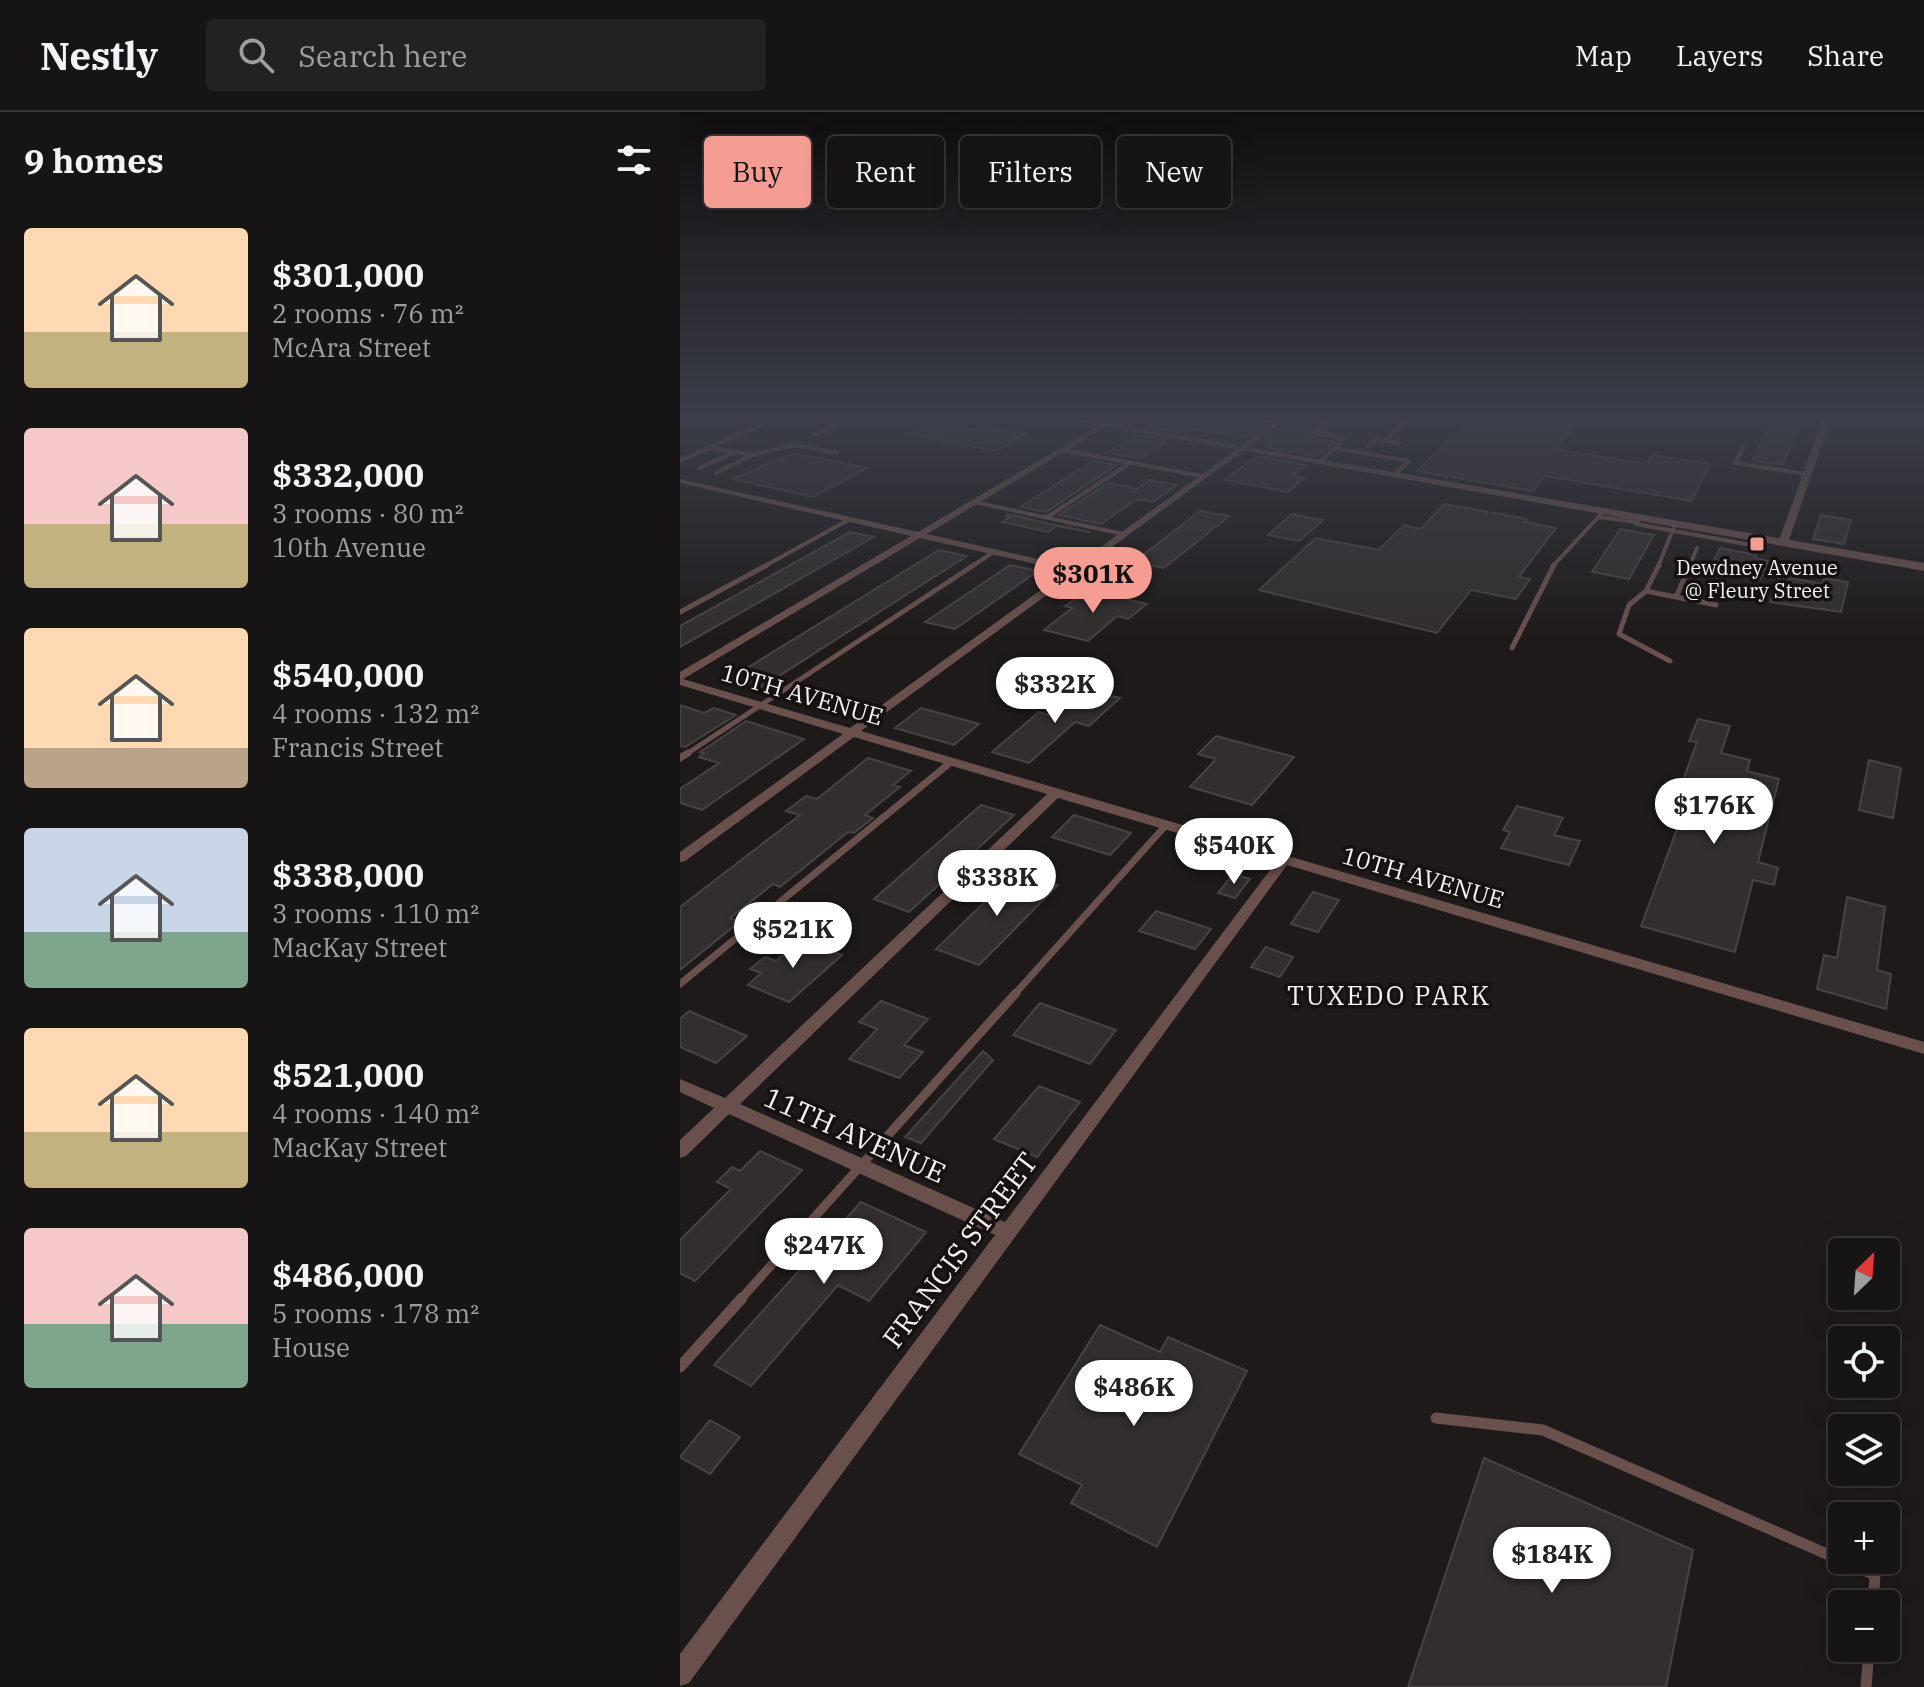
<!DOCTYPE html>
<html lang="en">
<head>
<meta charset="utf-8">
<style>
	:root { --surface:#161414; --page:#232122; --text:#f1f3f6; --muted:#9e9ea0; --line:#353334; --accent:#f59c93 }
	body { margin:0; font-family:"IBM Plex Serif",serif; background:var(--page); color:var(--text); height:100vh; display:flex; flex-direction:column; font-size:30px; white-space:nowrap }
	* { box-sizing:border-box; margin:0 }
	p { font-size:26px; color:var(--muted) }
	.icon { flex:none; width:44px; height:44px; fill:none; stroke:currentColor; stroke-width:2; stroke-linecap:round; stroke-linejoin:round }
	.map { position:relative; flex:1; overflow:hidden }
	.details { display:flex; flex-direction:column; background:var(--surface); width:680px }
	.details>* { flex:none }
	.top-card { position:absolute; left:24px; top:24px; width:760px; height:72px; display:flex; gap:16px }
	.needle { width:52px; rotate:25deg }
	.controls { position:absolute; left:1148px; top:1126px; display:grid; gap:16px }
	.controls a { display:grid; place-items:center; width:72px; height:72px; border-radius:8px; background:var(--surface); box-shadow:0 8px 32px #0002,0 0 0 2px var(--line); font-size:40px }
	.price { position:absolute; translate:-50% -68px; padding:0 18px; border-radius:28px; background:#fff; color:#222; font-size:26px; line-height:52px; filter:drop-shadow(0 2px 4px #0008) }
	.price::after { content:''; position:absolute; left:50%; top:48px; width:24px; height:18px; margin-left:-12px; background:inherit; clip-path:polygon(0 0,100% 0,50% 100%) }
	.price.active { background:var(--accent); color:#111 }
	ul { padding:0; list-style:none }
	li { display:flex; align-items:center; gap:24px; height:200px; padding:0 24px }
	li span { display:grid; place-items:center; flex:none; width:224px; height:160px; border-radius:8px; color:#555 }
	li>.icon { margin-inline-start:auto }
	span .icon { width:96px; height:96px; fill:#fffc; stroke-width:1 }
	li b { font-size:34px }
	h2 { display:flex; justify-content:space-between; align-items:center; height:96px; padding:0 24px; font-size:34px }
	.tag { padding:0 28px; border-radius:8px; background:var(--surface); box-shadow:0 8px 32px #0002,0 0 0 2px var(--line); font-size:28px; line-height:72px }
	.tag.active { background:var(--accent); color:#111 }
	header { display:flex; align-items:center; gap:48px; box-sizing:border-box; height:112px; padding:0 40px; background:var(--surface); border-bottom:2px solid var(--line) }
	header strong { font-size:38px }
	nav { display:flex; gap:44px; margin-inline-start:auto; font-size:28px }
	.search { width:560px; height:72px; background:var(--page); display:flex; align-items:center; gap:20px; box-sizing:border-box; padding:0 28px; border-radius:8px; color:var(--muted); font-size:30px }
	main { display:flex; flex:1; min-height:0 }
	.map>svg:first-child { display:block }
	.building { fill:#322e2d; stroke:#484343; stroke-width:2 }
	.lines { fill:none; stroke-linecap:round; stroke-linejoin:round }
	.service-far4 { stroke:#6a504d; stroke-width:4 }
	.service-far3 { stroke:#6a504d; stroke-width:5 }
	.service-far2 { stroke:#6a504d; stroke-width:7 }
	.service-far1 { stroke:#6a504d; stroke-width:9 }
	.service { stroke:#6a504d; stroke-width:11 }
	.minor { fill:#6a504d; fill-rule:evenodd }
	.tertiary { fill:#6a504d; fill-rule:evenodd }
	.poi-dot { fill:#f59c93; stroke:#151111; stroke-width:3 }
	.labels { text-anchor:middle; stroke-width:7; stroke-linejoin:round; paint-order:stroke }
	.far-poi-label { font-size:20px; fill:#f5f2f1; stroke:#151111 }
	.street-label { font-size:24px; fill:#f5f2f1; stroke:#151111 }
	.neighbourhood-label { font-size:26px; letter-spacing:2px; fill:#f5f2f1; stroke:#151111 }
	.near-street-label { font-size:28px; fill:#f5f2f1; stroke:#151111 }
</style>
</head>
<body>
<header>
<strong>Nestly</strong>
<div class="search"><svg class="icon" aria-label="search" viewBox="0 0 24 24"><circle cx="10" cy="10" r="6"/><path d="M15 15l6 6"/></svg>Search here</div>
<nav><a>Map</a><a>Layers</a><a>Share</a></nav>
</header>
<main>
<section class="details">
<h2>9 homes<svg class="icon" aria-label="filters" viewBox="0 0 24 24"><path d="M4 7h16M4 17h16"/><circle cx="9" cy="7" r="2"/><circle cx="15" cy="17" r="2"/></svg></h2>
<ul>
<li><span style="background:linear-gradient(#ffd9b3 65%,#c2b280 0)"><svg class="icon" aria-label="home" viewBox="0 0 24 24"><path d="M3 11l9-7 9 7M6 9v11h12V9"/></svg></span><div><b>$301,000</b><p>2 rooms · 76 m²</p><p>McAra Street</p></div></li>
<li><span style="background:linear-gradient(#f6c9c9 60%,#c2b280 0)"><svg class="icon" aria-label="home" viewBox="0 0 24 24"><path d="M3 11l9-7 9 7M6 9v11h12V9"/></svg></span><div><b>$332,000</b><p>3 rooms · 80 m²</p><p>10th Avenue</p></div></li>
<li><span style="background:linear-gradient(#ffd9b3 75%,#b9a48a 0)"><svg class="icon" aria-label="home" viewBox="0 0 24 24"><path d="M3 11l9-7 9 7M6 9v11h12V9"/></svg></span><div><b>$540,000</b><p>4 rooms · 132 m²</p><p>Francis Street</p></div></li>
<li><span style="background:linear-gradient(#c9d6e8 65%,#7fa58c 0)"><svg class="icon" aria-label="home" viewBox="0 0 24 24"><path d="M3 11l9-7 9 7M6 9v11h12V9"/></svg></span><div><b>$338,000</b><p>3 rooms · 110 m²</p><p>MacKay Street</p></div></li>
<li><span style="background:linear-gradient(#ffd9b3 65%,#c2b280 0)"><svg class="icon" aria-label="home" viewBox="0 0 24 24"><path d="M3 11l9-7 9 7M6 9v11h12V9"/></svg></span><div><b>$521,000</b><p>4 rooms · 140 m²</p><p>MacKay Street</p></div></li>
<li><span style="background:linear-gradient(#f6c9c9 60%,#7fa58c 0)"><svg class="icon" aria-label="home" viewBox="0 0 24 24"><path d="M3 11l9-7 9 7M6 9v11h12V9"/></svg></span><div><b>$486,000</b><p>5 rooms · 178 m²</p><p>House</p></div></li>
</ul>
</section>
<div class="map">
<svg width="1244" height="1575" viewBox="0 0 1244 1575">
	<rect width="100%" height="100%" fill="#1e1a1a"/>
	<path class="building" d="M483 306H553L585 313 567 326 507 316 500 320 468 315Z
		M792 306H901L875 337 966 352 972 343 1031 352 1011 389 865 364 853 379 737 359Z
		M1092 306H1123L1103 353 1073 349Z
		M253 310 295 318 303 314 345 322 316 339 229 322Z
		M614 312 633 315 629 321 632 325 654 330 637 344 588 336 590 334 586 333 590 330 582 329 602 314 610 315Z
		M456 323 488 328 462 346 426 341Z
		M113 341 187 356 133 385 53 367Z
		M577 344 626 353 612 364 624 366 608 380 545 368Z
		M413 349 437 353 366 400 340 395Z
		M470 368 497 373 473 390 457 387 421 412 379 403 428 371 457 377Z
		M764 392 847 407 844 410 876 416 839 465 850 467 836 487 791 478 757 521 579 478 636 426 699 438 724 413 741 417Z
		M520 399 549 404 484 456 454 450Z
		M328 402 366 411 410 420 377 414 368 420 322 410 330 405 326 404Z
		M612 402 643 408 619 429 588 423Z
		M1141 403 1171 408 1164 432 1133 427Z
		M940 417 974 423 949 467 912 460Z
		M170 420 194 425 0 535V514Z
		M1040 436 1076 443 1075 446 1088 449 1080 468 1029 459Z
		M259 438 287 444 80 576 49 567Z
		M330 453 358 459 275 517 245 510Z
		M1100 464 1143 472 1144 466 1168 470 1161 500 1090 490Z
		M408 478 467 492 448 507 437 504 408 529 364 518 392 496 385 494Z
		M400 576 440 586 409 614 395 610 349 651 312 640 359 600 369 603Z
		M0 593 24 601 34 596 56 603 5 635 0 634Z
		M241 596 299 612 274 633 215 616Z
		M1018 607 1050 614 1041 641 1070 648 1067 659 1099 667 1078 750 1098 756 1094 773 1073 768 1055 840 961 814 1013 674 1002 671 1017 630 1009 629Z
		M66 609 124 627 22 698 0 691V677L39 651 19 645 24 641 20 640Z
		M536 624 614 645 572 693 510 675 536 647 518 642Z
		M188 646 231 659 213 673 220 675 185 703 193 706 174 721 168 720 100 775 93 772 50 806 59 810 0 858V795L120 703 106 699 126 684 137 687Z
		M1189 648 1221 656 1213 706 1179 698Z
		M301 693 334 703 229 800 194 787Z
		M837 694 883 706 874 723 900 729 889 753 821 736 830 720 823 718Z
		M394 703 451 721 430 743 372 725Z
		M336 760 378 773 299 853 256 837Z
		M553 762 570 767 555 786 538 781Z
		M633 780 659 788 638 820 611 812Z
		M1167 785 1205 795 1197 858 1211 862 1206 897 1137 877 1144 843 1157 846Z
		M476 799 531 817 515 837 459 819Z
		M121 828 162 843 109 890 68 873 81 861 70 857 85 845 96 849Z
		M586 835 613 845 600 865 571 855Z
		M201 889 248 907 224 933 243 940 219 966 169 947 197 917 179 910Z
		M360 891 436 918 410 952 333 923Z
		M9 899 67 924 36 951 0 935V907Z
		M303 939 313 948 241 1031 225 1025Z
		M359 974 400 990 357 1045 314 1027Z
		M80 1039 122 1058 15 1169 0 1161V1128L51 1077 37 1070 52 1055 60 1059Z
		M181 1090 246 1120 189 1189 158 1173 71 1274 34 1253Z
		M420 1213 480 1240 488 1225 567 1259 477 1435 391 1391 402 1373 339 1342Z
		M30 1308 60 1325 30 1362 0 1345Z
		M804 1346 1013 1438 986 1575H728Z"/>
	<g class="lines">
		<path class="service-far4" d="M568 306 597 310
			M609 306 644 312 634 321 664 325 655 336
			M135 323 172 306
			M705 328 729 306
			M689 334 695 327 720 331
			M1064 334 1055 351 1127 362
			M382 338 522 364
			M72 343 114 333 157 341
			M639 350 655 336 729 349 714 363
			M19 356 55 340 28 336
			M36 361 72 343 55 340
			M294 390 443 422
			M918 405 958 410
			M366 406 450 351
			M956 412 1071 433
			M83 455 170 407
			M291 455 315 439
			M872 455 923 400
			M978 455 995 412
			M1009 455 1017 436"/>
		<path class="service-far3" d="M979 453 966 479 1036 493
			M966 479 949 493 939 522 990 549
			M996 485 1010 453
			M0 500 87 453
			M832 536 874 453
			M5 643 294 453"/>
		<path class="service-far2" d="M0 646 8 641
			M0 872 271 650
			M334 883 486 713"/>
		<path class="service-far1" d="M60 1188 336 881"/>
		<path class="service" d="M0 1255 62 1186
			M756 1306 863 1318 1195 1463 1193 1492
			M1186 1575 1189 1536"/>
		<path class="minor" d="M93 306H102L0 351V346Z
			M431 306H440L247 422 393 455 600 306H608L181 619 1244 930V942L607 753 9 1571 0 1574V1542L315 1123 49 1002 6 1044 0 1046V1028L34 996 0 980V967L45 986 367 682 174 625 5 749 0 750V740L163 622 0 573V560L231 424 0 371V367L238 420ZM240 426 387 459 170 616 3 567ZM378 686 596 750 325 1110 60 992Z
			M1143 306H1151L1108 431 1100 433 1098 431Z"/>
		<path class="tertiary" d="M379 306H398L1244 451V459Z"/>
	</g>
	<linearGradient id="sky" x2="0" y2="1"><stop stop-color="#100e0e"/><stop offset="0.58" stop-color="#3b3e49"/><stop offset="1" stop-color="#3b3e49" stop-opacity="0"/></linearGradient>
	<rect width="1244" height="526" fill="url(#sky)"/>
	<rect class="poi-dot" x="1069" y="424" width="16" height="16" rx="4"/>
	<g class="labels">
		<g class="far-poi-label">
			<text x="1077" y="463">Dewdney Avenue<tspan x="1077" dy="23">@ Fleury Street</tspan></text>
		</g>
		<g class="street-label">
			<text transform="translate(122 583) rotate(16)" y="8">10TH AVENUE</text>
			<text transform="translate(743 766) rotate(16)" y="8">10TH AVENUE</text>
		</g>
		<g class="neighbourhood-label">
			<text x="709" y="893">TUXEDO PARK</text>
		</g>
		<g class="near-street-label">
			<text transform="translate(175 1023) rotate(24)" y="10">11TH AVENUE</text>
			<text transform="translate(280 1138) rotate(-53)" y="10">FRANCIS STREET</text>
		</g>
	</g>
</svg>
<div class="controls">
<a><svg class="needle" viewBox="-14 -14 28 28"><path d="M0-13l5 13h-10z" fill="#e53935"/><path d="M0 13l5-13h-10z" fill="#9e9ea0"/></svg></a>
<a><svg class="icon" aria-label="locate" viewBox="0 0 24 24"><circle cx="12" cy="12" r="6"/><path d="M12 2v4M12 18v4M2 12h4M18 12h4"/></svg></a>
<a><svg class="icon" aria-label="layers" viewBox="0 0 24 24"><path d="M12 4l9 5-9 5-9-5zM3 14l9 5 9-5"/></svg></a>
<a>+</a>
<a>−</a>
</div>
<b class="price active" style="left:413px;top:503px">$301K</b>
<b class="price" style="left:375px;top:613px">$332K</b>
<b class="price" style="left:1034px;top:734px">$176K</b>
<b class="price" style="left:554px;top:774px">$540K</b>
<b class="price" style="left:317px;top:806px">$338K</b>
<b class="price" style="left:113px;top:858px">$521K</b>
<b class="price" style="left:144px;top:1174px">$247K</b>
<b class="price" style="left:454px;top:1316px">$486K</b>
<b class="price" style="left:872px;top:1483px">$184K</b>
<div class="top-card">
<a class="tag active">Buy</a>
<a class="tag">Rent</a>
<a class="tag">Filters</a>
<a class="tag">New</a>
</div>
</div>
</main>
</body>
</html>
